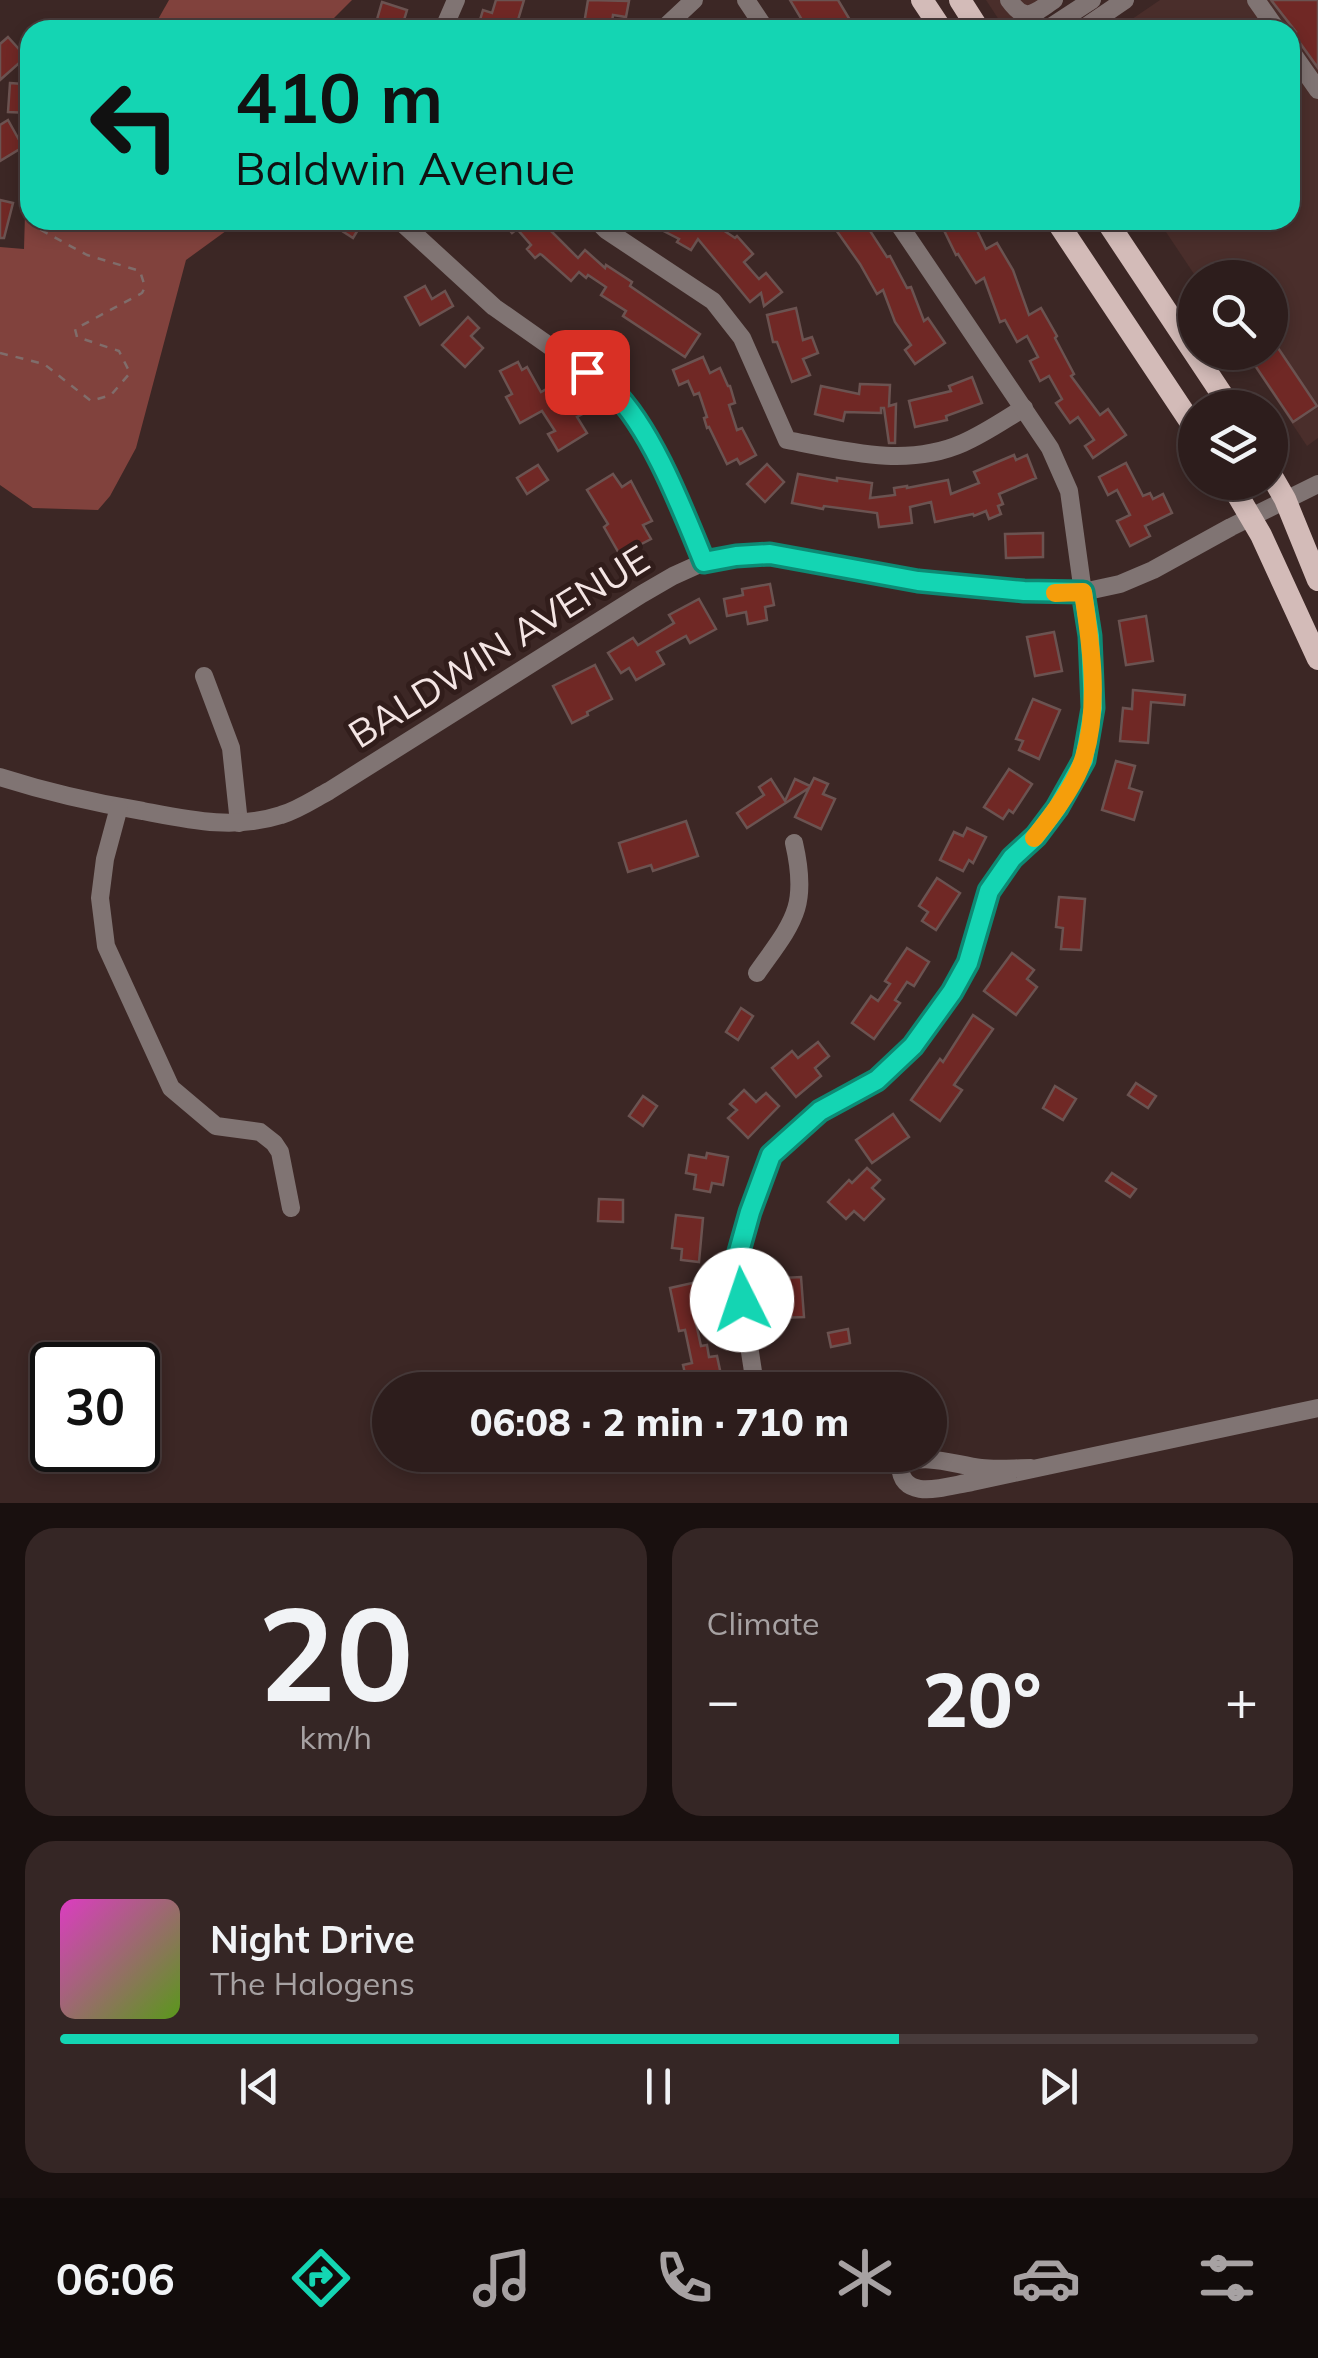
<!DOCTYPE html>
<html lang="en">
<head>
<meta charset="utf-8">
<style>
	body { margin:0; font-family:Mulish,sans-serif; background:#352625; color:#f1f3f6; height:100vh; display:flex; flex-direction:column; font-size:38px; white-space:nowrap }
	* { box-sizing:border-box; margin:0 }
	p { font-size:32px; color:#a7a2a3 }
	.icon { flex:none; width:55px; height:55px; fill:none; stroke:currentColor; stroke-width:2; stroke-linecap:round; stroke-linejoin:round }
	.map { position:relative; height:1503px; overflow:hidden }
	.drawer { display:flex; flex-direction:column; gap:25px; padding:25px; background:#19100f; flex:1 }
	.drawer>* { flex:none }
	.banner { position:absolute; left:20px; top:20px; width:1280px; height:210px; border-radius:30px; box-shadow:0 5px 15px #0003,0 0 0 2px #483b3b; background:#14d5b3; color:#111; overflow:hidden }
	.controls { position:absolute; left:1178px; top:260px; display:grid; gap:20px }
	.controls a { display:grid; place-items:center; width:110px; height:110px; border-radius:50%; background:#2d1d1c; box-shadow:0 5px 15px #0003,0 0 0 2px #483b3b; font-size:50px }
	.speed { position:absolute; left:30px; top:1342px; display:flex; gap:20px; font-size:50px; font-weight:700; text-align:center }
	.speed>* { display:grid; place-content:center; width:130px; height:130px; border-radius:50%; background:#2d1d1c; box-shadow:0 5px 15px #0003,0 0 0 2px #483b3b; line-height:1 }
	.speed .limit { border:5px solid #111; border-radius:15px; background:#fff; color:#111 }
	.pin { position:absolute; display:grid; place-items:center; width:85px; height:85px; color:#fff; margin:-42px; border-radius:20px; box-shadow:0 5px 15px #0006 }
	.me { position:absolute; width:110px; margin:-55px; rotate:356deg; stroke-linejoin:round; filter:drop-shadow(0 0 8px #0008) }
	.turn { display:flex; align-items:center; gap:35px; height:210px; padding:0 50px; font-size:45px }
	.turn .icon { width:130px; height:130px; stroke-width:2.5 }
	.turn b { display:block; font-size:70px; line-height:85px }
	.big { font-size:75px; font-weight:800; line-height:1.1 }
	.drawer .tile { flex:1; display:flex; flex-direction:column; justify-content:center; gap:15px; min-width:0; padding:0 35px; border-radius:30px; background:#352625 }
	.drawer .dial { align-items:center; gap:0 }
	.dial b { font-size:130px; line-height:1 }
	.song { display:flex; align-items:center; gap:30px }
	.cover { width:120px; height:120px; border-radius:15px; background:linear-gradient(135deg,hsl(310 70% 55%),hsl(90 70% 35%)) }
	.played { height:10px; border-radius:5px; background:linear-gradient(90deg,#14d5b3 70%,#483b3b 70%) }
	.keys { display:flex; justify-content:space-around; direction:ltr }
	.heat { display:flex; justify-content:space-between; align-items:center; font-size:55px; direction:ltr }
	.drawer .tiles { flex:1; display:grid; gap:25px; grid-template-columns:1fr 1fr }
	.tile:last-child { grid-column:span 2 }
	.trip { position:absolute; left:372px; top:1372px; width:575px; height:100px; border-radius:50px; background:#2d1d1c; box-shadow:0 5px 15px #0003,0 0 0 2px #483b3b; font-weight:800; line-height:100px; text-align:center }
	.dock { display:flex; height:160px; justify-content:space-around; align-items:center; background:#120c0b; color:#a7a2a3 }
	.dock .icon { width:70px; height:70px }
	.dock .selected { color:#14d5b3 }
	.dock b { font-size:45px; color:#f1f3f6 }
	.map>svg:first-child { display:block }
	.built { fill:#4a2e2b }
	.green { fill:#81423d }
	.building { fill:#702825; stroke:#6b5351; stroke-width:2.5 }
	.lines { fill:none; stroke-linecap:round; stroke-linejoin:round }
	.path { stroke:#806d6b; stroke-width:2.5; stroke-dasharray:8 8; stroke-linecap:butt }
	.minor { stroke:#807473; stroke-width:18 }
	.major { stroke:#d3bbb8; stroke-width:22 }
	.route-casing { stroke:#0d8a74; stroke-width:25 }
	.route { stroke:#14d5b3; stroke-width:18 }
	.slow { stroke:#f59e0b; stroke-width:18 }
	.labels { text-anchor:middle; stroke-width:10; stroke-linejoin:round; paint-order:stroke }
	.street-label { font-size:38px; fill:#f4e5e4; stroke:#311d1b }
</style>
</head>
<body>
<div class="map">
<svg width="1318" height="1503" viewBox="0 0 1318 1503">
	<rect width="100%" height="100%" fill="#3c2725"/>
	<g class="built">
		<polygon points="986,0 1061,0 1020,30 1005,29"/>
		<polygon points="1160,0 1318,0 1318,438 1307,446 1245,353 1270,352 1270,278 1196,277 1158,220 1290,220 1290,30 1116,30"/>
	</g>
	<g class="green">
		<polygon points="169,0 352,0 322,30 152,30"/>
		<polygon points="30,194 30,220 241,220 186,260 136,448 110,496 98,510 33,508 0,485 0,247 24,249 25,214"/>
	</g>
	<g class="building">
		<polygon points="496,0 524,0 515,30 477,30 483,10 492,13"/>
		<polygon points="588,0 629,1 626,17 613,15 611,29 584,24"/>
		<polygon points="790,0 838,0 856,30 808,30"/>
		<polygon points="1271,0 1318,0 1318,68 1300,43 1290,38 1296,32"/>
		<polygon points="382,2 407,10 401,30 374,30"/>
		<polygon points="8,37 26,57 0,80 0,44"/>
		<polygon points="10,83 23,84 23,90 30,90 30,113 8,112"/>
		<polygon points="8,120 23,147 0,161 0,125"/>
		<polygon points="0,200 13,203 4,238 0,238"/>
		<polygon points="325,220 364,220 353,238"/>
		<polygon points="501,220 552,220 557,226 551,231 578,258 585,250 605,268 606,265 632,282 630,286 700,334 685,357 623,316 626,311 601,295 606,287 588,275 586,278 579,272 571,281 542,255 540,254 535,258 527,249 531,245 517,229 512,233"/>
		<polygon points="642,220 708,220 735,238 737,236 753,254 744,262 759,279 766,273 782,292 764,306 761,293 750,302 698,239 691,250 677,242 679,239"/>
		<polygon points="829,220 863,220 887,257 890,256 907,288 911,287 924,321 928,318 945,343 915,364 905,350 911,345 895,322 883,290 877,294 860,264"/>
		<polygon points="939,220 972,220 986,249 997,243 1013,270 1029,315 1041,308 1057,336 1055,338 1074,374 1071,376 1100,415 1108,409 1126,435 1093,458 1085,446 1094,440 1078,417 1070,423 1056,403 1062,399 1049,376 1040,381 1030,361 1038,357 1027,336 1017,342 1005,320 1000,322 984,278 976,283 958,254 956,255"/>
		<polygon points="425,286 432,299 445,291 453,306 420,325 405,297"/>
		<polygon points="796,308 803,340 812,337 818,353 803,359 810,375 792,382 777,342 773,342 767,315"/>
		<polygon points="468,317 479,328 471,336 483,348 465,367 442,345"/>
		<polygon points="1270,336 1317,406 1293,422 1246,352 1270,352"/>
		<polygon points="703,357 710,373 720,368 728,386 730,386 735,403 729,405 737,430 742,428 756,455 740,464 737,459 727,464 709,427 707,428 704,418 707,417 699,393 694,395 688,381 679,385 673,370"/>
		<polygon points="518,362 522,370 527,367 541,392 552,386 563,408 578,399 586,412 577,417 587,433 558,451 548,434 555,431 542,411 520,423 506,397 512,394 500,371"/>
		<polygon points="972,377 982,403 946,416 947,420 915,427 909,401 951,391 949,386"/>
		<polygon points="860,384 890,385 889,406 896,404 895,443 889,443 884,408 881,408 881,413 845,412 843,421 815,414 821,386 859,394"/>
		<polygon points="1014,455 1016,460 1027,455 1036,478 999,494 1003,504 998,506 1001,514 989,519 986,511 974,516 973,514 935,522 931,502 910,507 912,523 879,527 877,513 824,506 823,509 792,503 798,474 837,481 837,478 872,483 870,498 895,495 894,488 907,486 907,488 948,480 951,494 979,483 974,472"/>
		<polygon points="1126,463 1143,496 1150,493 1153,499 1163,494 1172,513 1145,526 1150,536 1130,546 1117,521 1130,515 1117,490 1108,495 1099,477"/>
		<polygon points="767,464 784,482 765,502 747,484"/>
		<polygon points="538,465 548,480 527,494 517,478"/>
		<polygon points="613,474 622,487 631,481 652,521 643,525 651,539 620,555 604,527 608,524 587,490"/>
		<polygon points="1043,533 1043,557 1006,558 1005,534"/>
		<polygon points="770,584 774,605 765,607 767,620 748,624 746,612 727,616 724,599 743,595 742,589"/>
		<polygon points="699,599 716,629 690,643 686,636 657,652 664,664 636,680 629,668 621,673 608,653 633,638 638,645 674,623 669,615"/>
		<polygon points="1146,616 1153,661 1126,665 1119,621"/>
		<polygon points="1054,632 1062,671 1035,676 1027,637"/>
		<polygon points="595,665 612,699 587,712 588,715 572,723 553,686"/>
		<polygon points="1133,690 1185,695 1184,705 1151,702 1148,743 1120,741 1123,708 1132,709"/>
		<polygon points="1033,699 1060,710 1039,759 1019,750 1023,741 1016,739"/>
		<polygon points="1116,761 1135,766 1129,788 1142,792 1134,820 1102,810"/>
		<polygon points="1009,769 1032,784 1013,813 1009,810 1003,819 984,807"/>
		<polygon points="814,778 828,784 823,794 835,799 821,829 795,817 809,788 747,828 737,813 764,795 759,787 771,779 785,801 795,779 810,786"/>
		<polygon points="686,821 698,856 653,871 651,865 628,872 619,843"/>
		<polygon points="967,828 986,837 973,863 969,860 963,871 940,860 954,832 963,836"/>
		<polygon points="937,878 960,893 936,930 922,921 928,912 919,906"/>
		<polygon points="1059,897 1085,899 1081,950 1061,949 1063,928 1056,927"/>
		<polygon points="907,948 929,962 914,986 907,982 895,1000 900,1003 874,1039 852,1023 871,996 878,1001 890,984 885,981"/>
		<polygon points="1012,953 1034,970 1027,979 1037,987 1016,1015 984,991"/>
		<polygon points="741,1008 753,1016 738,1040 726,1032"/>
		<polygon points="973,1015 993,1029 954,1085 962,1090 940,1121 911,1100 940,1059 943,1062"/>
		<polygon points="818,1042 829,1056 815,1068 821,1076 796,1097 772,1068 792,1051 798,1058"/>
		<polygon points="1136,1083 1156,1096 1148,1108 1128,1095"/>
		<polygon points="1055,1086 1076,1099 1063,1120 1043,1108"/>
		<polygon points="744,1090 756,1102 766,1093 779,1106 748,1138 728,1118 737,1110 730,1104"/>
		<polygon points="643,1096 657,1106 643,1126 629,1116"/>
		<polygon points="893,1114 909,1137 872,1163 856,1140"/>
		<polygon points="707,1153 728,1157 723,1185 712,1183 710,1192 694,1189 696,1175 686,1173 689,1155 706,1158"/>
		<polygon points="867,1168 880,1180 872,1188 884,1199 864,1220 854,1211 846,1219 828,1202 849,1180 852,1183"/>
		<polygon points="1112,1173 1136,1189 1130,1197 1106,1181"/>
		<polygon points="599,1199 623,1200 623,1222 598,1221"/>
		<polygon points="676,1215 703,1218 699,1262 681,1260 682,1249 672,1248"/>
		<polygon points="801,1277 804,1317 779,1318 778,1292 784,1292 783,1278"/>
		<polygon points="697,1282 703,1312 694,1314 701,1346 707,1345 709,1357 717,1356 724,1389 689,1390 683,1365 692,1363 685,1330 679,1331 670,1288"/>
		<polygon points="848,1329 850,1343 831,1347 828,1333"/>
	</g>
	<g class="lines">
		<polyline class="path" points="0,353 44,364 91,401 111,395 130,373 119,351 77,337 75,329 142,293 145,287 140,271 87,255 41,230 38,220"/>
		<g class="minor">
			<polyline points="746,0 766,30"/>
			<path d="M1009 0C1026 24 1034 13 1054 0"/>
			<polyline points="1256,0 1277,30"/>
			<polyline points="664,28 694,0"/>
			<polyline points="443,30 456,0"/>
			<polyline points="1046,30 1092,0"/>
			<polyline points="1081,30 1125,0"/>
			<polyline points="1290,50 1318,90"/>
			<polyline points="399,220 494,307 612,390 643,430 685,514 704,562"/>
			<path d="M596 220 606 230 713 301 742 338 787 440C845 451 907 468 963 443 984 434 1004 420 1024 408"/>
			<polyline points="204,676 231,748 239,823"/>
			<path d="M0 777C47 792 95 803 143 811 190 820 234 830 281 815 298 810 314 799 329 791L642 594 673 576 704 562 737 556 770 554 918 581 1025 591 1083 592 1120 584 1153 570 1231 527 1318 484"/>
			<polyline points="119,807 105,859 100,898 106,946 171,1088 216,1126 260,1132 274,1143 280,1152 291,1208"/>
			<path d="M757 973C793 922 809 908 794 843"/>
			<polyline points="754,1378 736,1261 750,1212 771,1155 821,1111 877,1080 913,1046 951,992 968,963 989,891 1012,858 1036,836 1057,808 1084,759 1093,709 1089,636 1069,491 1050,448 896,220"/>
			<path d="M1031 1468C1015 1468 998 1470 981 1468 955 1465 925 1452 900 1465 901 1503 946 1486 972 1482L1318 1408"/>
		</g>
		<g class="major">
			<polyline points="922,0 942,30"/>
			<polyline points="960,0 979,30"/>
			<polyline points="1056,220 1195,429"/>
			<polyline points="1106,220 1231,408"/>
			<polyline points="1270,473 1285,499 1318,580"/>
			<polyline points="1230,482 1261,535 1318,659"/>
		</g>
	</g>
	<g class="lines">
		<defs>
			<path id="route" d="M587 372C595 377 605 383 612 390 652 429 683 511 704 562L736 556 770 554 918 581 1024 591 1083 592 1090 636 1093 708 1084 760 1057 808 1036 836 1012 858 989 891 968 963 952 992 913 1046 877 1080 820 1111 771 1155 750 1212 736 1262 742 1300"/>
		</defs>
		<use href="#route" class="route-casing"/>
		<use href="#route" class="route"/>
		<path class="slow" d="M1034 838C1052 816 1076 784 1084 757 1100 704 1091 645 1083 592L1055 593"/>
	</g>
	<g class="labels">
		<g class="street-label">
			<text transform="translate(499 647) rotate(-32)" y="13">BALDWIN AVENUE</text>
		</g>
	</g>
</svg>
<div class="controls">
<a><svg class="icon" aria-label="search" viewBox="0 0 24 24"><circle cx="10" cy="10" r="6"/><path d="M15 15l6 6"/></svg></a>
<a><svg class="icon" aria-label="layers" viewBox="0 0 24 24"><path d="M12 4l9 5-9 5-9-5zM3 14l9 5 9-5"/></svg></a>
</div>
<div class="speed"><div class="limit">30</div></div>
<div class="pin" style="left:587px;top:372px;background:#d93025"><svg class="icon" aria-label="arrive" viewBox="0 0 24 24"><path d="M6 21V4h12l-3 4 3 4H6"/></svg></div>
<svg class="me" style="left:742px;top:1300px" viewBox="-20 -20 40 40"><circle r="19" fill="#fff"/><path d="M0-13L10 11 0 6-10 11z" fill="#14d5b3"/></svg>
<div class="trip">06:08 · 2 min · 710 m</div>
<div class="banner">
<div class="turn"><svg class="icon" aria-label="left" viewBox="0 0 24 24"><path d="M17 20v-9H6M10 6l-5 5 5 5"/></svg><div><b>410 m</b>Baldwin Avenue</div></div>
</div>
</div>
<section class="drawer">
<div class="tiles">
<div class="tile dial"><b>20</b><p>km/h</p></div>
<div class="tile"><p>Climate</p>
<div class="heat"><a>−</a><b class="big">20°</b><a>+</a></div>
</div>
<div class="tile">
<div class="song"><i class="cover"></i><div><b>Night Drive</b><p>The Halogens</p></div></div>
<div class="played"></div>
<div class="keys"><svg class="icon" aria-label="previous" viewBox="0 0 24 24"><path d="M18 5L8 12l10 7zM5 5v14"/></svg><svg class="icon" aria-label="pause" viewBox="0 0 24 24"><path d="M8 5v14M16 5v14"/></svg><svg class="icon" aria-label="next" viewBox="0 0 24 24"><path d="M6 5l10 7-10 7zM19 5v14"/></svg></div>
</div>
</div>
</section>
<nav class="dock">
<b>06:06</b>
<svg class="icon selected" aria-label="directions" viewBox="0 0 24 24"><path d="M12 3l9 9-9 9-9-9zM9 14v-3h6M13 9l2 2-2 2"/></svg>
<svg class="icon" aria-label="music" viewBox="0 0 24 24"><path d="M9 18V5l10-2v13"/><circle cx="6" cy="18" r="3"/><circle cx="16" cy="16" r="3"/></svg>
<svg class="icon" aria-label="phone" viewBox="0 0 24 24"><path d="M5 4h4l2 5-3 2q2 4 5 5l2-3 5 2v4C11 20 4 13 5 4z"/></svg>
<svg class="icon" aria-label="climate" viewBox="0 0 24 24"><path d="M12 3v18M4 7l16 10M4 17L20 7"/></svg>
<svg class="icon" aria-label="car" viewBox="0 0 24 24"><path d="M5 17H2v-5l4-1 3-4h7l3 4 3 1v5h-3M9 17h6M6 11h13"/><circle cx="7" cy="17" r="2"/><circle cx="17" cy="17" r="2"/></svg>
<svg class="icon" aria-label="filters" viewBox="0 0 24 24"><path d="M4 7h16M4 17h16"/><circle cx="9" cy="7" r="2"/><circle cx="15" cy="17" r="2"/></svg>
</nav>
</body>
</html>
